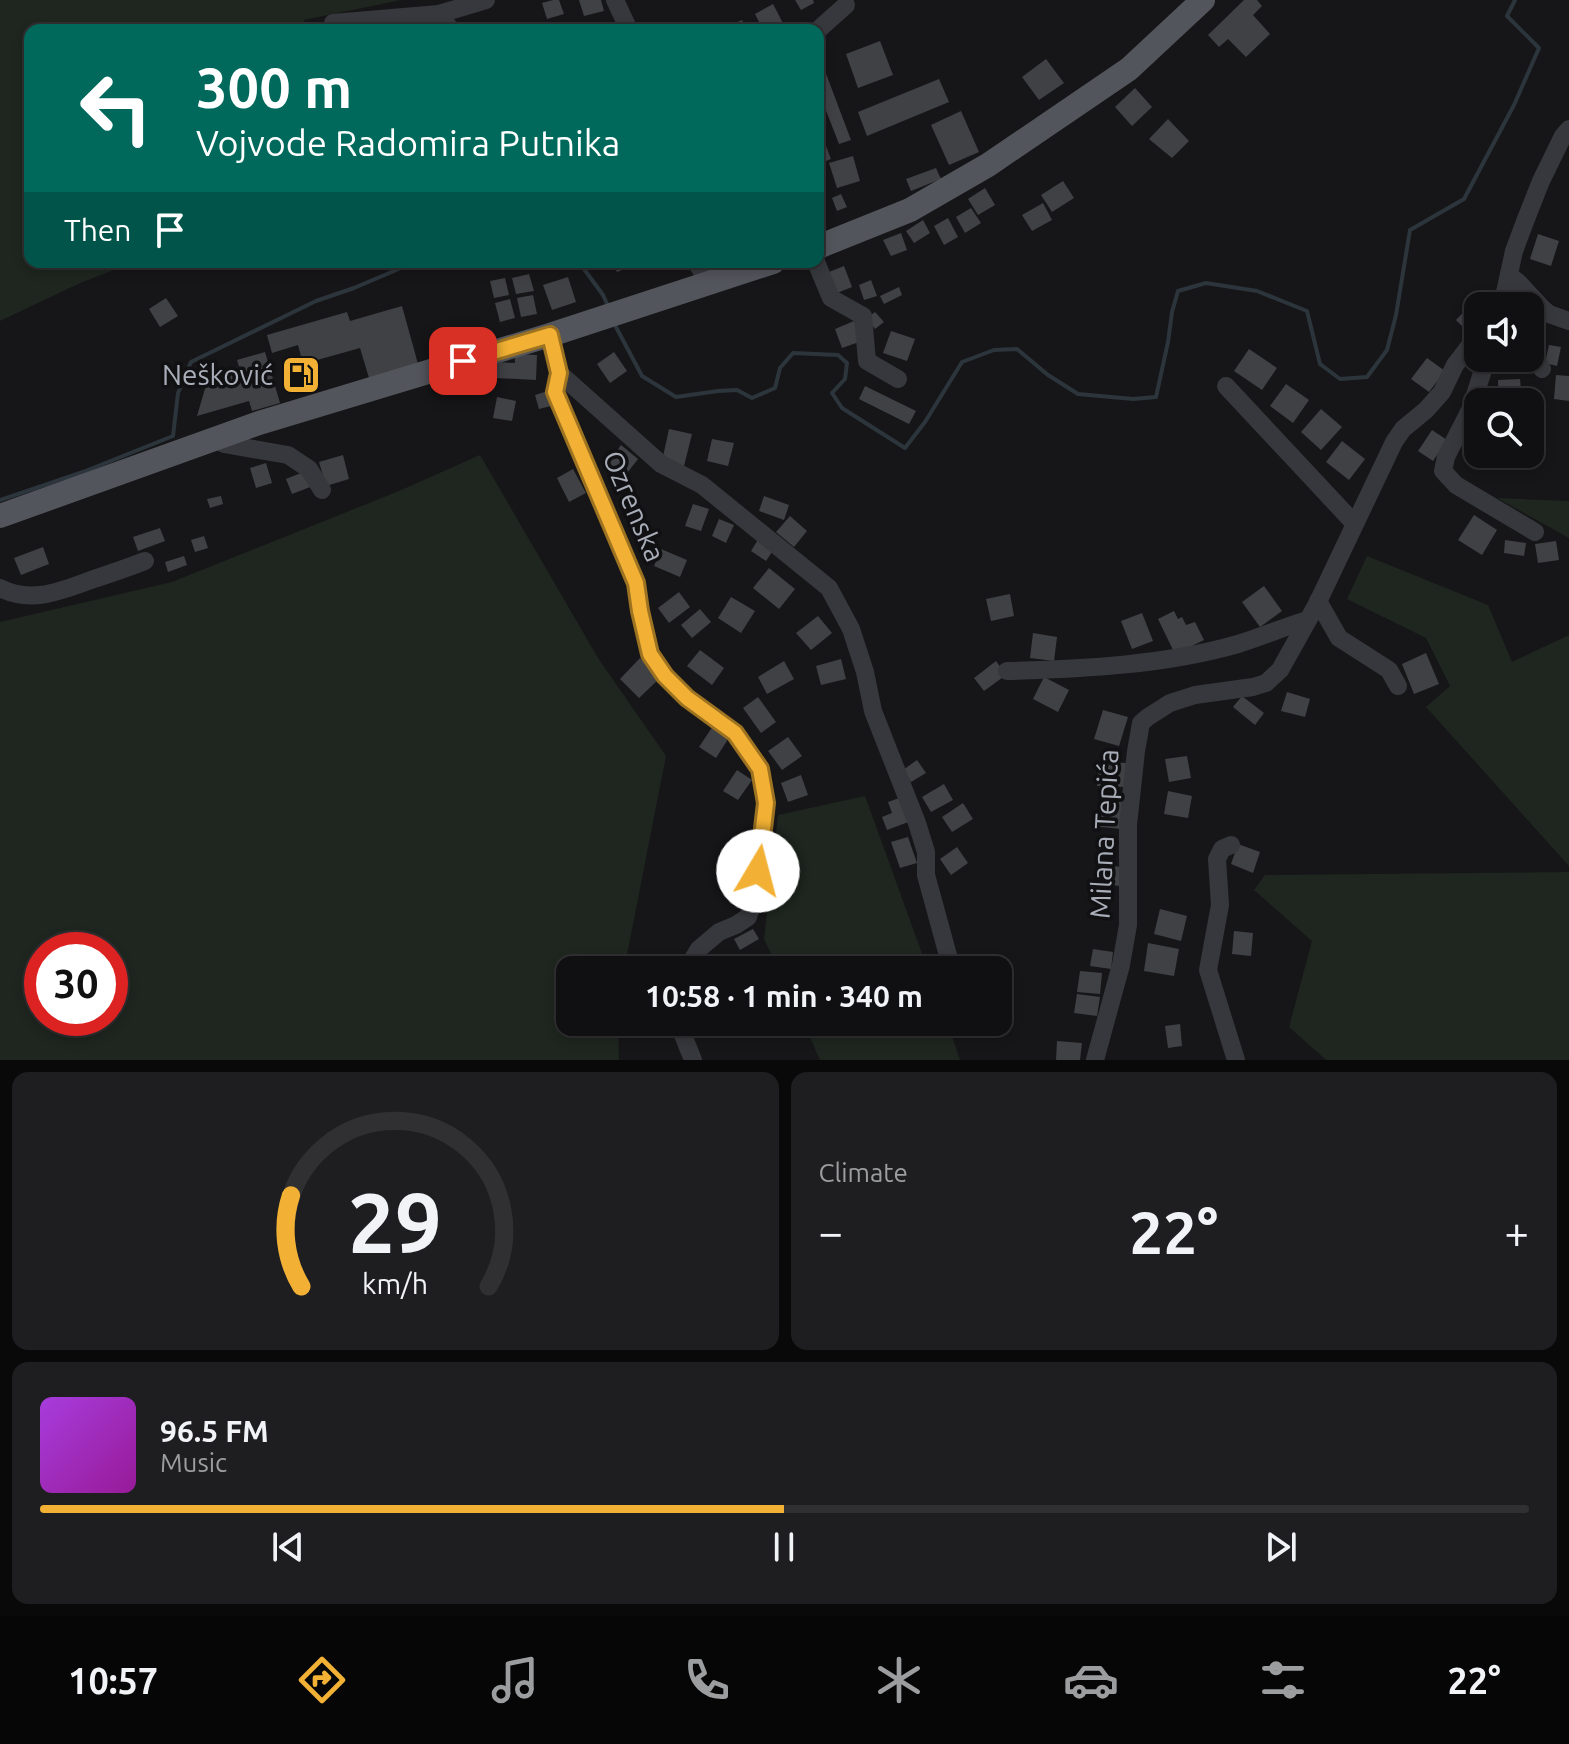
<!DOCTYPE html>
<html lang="en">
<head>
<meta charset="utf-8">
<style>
	body { margin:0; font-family:Ubuntu,sans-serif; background:#1e1e20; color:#f1f3f6; height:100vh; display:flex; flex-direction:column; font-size:30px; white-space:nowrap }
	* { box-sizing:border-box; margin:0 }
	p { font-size:26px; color:#9c9d9f }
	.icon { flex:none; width:44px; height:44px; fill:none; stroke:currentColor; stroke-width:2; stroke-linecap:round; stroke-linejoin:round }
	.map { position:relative; height:1060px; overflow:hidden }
	.details { display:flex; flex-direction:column; gap:12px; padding:12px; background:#09090a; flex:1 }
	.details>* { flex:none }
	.top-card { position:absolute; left:24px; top:24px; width:800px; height:244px; border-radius:16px; box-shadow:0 4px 12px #0003,0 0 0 2px #303032; background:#00695c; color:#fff; overflow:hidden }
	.controls { position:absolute; left:1464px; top:292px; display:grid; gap:16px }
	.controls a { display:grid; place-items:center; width:80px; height:80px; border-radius:16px; background:#101012; box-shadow:0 4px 12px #0003,0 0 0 2px #303032; font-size:40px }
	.speed { position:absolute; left:24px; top:932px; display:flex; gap:16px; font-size:40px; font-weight:700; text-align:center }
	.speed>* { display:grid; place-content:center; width:104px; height:104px; border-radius:50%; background:#101012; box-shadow:0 4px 12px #0003,0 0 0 2px #303032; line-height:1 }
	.speed .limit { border:12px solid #d22; background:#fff; color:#111 }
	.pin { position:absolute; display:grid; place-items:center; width:68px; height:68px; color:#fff; margin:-34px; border-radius:16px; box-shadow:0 4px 12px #0006 }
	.me { position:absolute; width:88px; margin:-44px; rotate:8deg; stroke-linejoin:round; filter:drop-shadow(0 0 6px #0008) }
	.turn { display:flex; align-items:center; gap:28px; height:168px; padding:0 40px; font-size:36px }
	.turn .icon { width:104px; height:104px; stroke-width:2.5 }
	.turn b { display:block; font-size:56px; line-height:68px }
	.then { display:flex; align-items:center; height:76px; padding:0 40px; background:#0003; gap:16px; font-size:30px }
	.big { font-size:60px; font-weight:600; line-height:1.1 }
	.details .tile { flex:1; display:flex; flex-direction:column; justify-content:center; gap:12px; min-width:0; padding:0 28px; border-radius:16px; background:#1e1e20 }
	.details .dial { align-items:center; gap:0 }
	.dial svg { height:208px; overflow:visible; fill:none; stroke:#303032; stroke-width:7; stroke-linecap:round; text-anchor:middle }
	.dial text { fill:#f1f3f6; stroke:none }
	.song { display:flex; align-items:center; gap:24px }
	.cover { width:96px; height:96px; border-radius:12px; background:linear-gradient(135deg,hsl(280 70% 55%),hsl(300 70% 35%)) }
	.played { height:8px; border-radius:4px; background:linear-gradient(90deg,#f2b134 50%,#303032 50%) }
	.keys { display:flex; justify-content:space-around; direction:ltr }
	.heat { display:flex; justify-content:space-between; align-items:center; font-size:44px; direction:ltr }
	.details .tiles { flex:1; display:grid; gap:12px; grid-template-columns:1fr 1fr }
	.tile:last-child { grid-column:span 2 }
	.trip { position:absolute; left:556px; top:956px; width:456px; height:80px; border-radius:16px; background:#101012; box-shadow:0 4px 12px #0003,0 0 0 2px #303032; font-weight:600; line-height:80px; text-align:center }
	.menu { display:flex; height:128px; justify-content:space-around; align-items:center; background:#060607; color:#9c9d9f }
	.menu .icon { width:56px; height:56px }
	.menu .current { color:#f2b134 }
	.menu b { font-size:36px; color:#f1f3f6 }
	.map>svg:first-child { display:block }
	.green { fill:#1e261f; fill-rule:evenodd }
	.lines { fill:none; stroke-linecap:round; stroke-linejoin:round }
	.stream { stroke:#2c353c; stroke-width:4 }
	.building { fill:#404145 }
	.minor { stroke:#37383d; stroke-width:18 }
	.major { stroke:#53555c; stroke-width:24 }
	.route-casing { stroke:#9d7322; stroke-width:20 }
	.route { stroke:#f2b134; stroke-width:14 }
	.labels { text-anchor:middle; stroke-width:7; stroke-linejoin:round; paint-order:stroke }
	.poi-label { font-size:28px; fill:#a8adb8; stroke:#111113; text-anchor:end }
	.street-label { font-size:28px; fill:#a8adb8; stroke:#111113 }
</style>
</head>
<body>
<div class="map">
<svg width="1569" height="1060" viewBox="0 0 1569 1060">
	<rect width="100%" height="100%" fill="#161618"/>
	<g class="green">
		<polygon points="0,0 401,0 304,20 307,30 30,30 30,262 134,262 78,284 0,321"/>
		<path d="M480 455 598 658 666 756 624 970H570V1022H618L619 1060H0V622L172 582 399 491ZM110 950V1018H42V950Z"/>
		<polygon points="1497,498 1569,501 1569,538"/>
		<polygon points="1367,556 1488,605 1512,662 1569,635 1569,866 1426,707 1450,686 1426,638 1347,599"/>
		<polygon points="865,796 928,970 779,970 764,939 778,815"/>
		<polygon points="1569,872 1569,1060 1326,1060 1289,1027 1312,941 1254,890 1265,875"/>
		<polygon points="803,1022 947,1022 960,1060 820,1060"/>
	</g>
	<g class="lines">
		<g class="stream">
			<polyline points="567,262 584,269 603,295 608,306"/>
			<polyline points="616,327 642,376 676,397 718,391 737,390 752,398 775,388 780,368 793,353 838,355 847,363 845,379 832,393 842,408 905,448 925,422 962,362 994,350 1017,349 1048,375 1078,394 1133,399 1156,397 1168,342 1172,312 1178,291 1206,283 1257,291 1307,311 1320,364 1340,379 1367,377 1387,350 1396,315 1410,230 1464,199 1514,105 1539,48 1507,16 1515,0"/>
			<polyline points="0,500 83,472 173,436 178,393 191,362 316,301 354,288 415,262"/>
		</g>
	</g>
	<g class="building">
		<polygon points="553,0 559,0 564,14 547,19 542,3"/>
		<polygon points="579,0 601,0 604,11 584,16"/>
		<polygon points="795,0 813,0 814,3 801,10"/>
		<polygon points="1244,0 1257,0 1262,6 1253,15 1270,34 1246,57 1228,39 1219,47 1208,35"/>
		<polygon points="773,4 786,29 784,30 763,30 755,14"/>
		<polygon points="742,20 747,30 721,30"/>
		<polygon points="405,24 407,30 387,30 386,29"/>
		<polygon points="880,41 893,75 858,88 846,54"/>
		<polygon points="1046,59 1064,83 1039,100 1022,77"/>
		<polygon points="822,63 851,140 839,144 818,90 818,65"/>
		<polygon points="939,79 949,102 867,136 858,112"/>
		<polygon points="1135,88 1152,107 1132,126 1115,107"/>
		<polygon points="961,111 979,152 949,165 931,125"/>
		<polygon points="1168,119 1189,141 1172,158 1149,139"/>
		<polygon points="818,125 831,159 821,163 818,156"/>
		<polygon points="853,156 860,181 837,188 829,163"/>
		<polygon points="936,168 941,179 911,191 906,179"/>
		<polygon points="1063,181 1074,198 1052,212 1041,195"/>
		<polygon points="985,188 995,205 978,215 968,199"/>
		<polygon points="841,194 847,207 837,211 832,198"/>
		<polygon points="1043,203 1052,220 1032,231 1022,215"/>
		<polygon points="971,208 981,223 965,233 956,217"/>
		<polygon points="948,218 958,237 944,245 934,226"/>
		<polygon points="923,220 930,233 914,243 906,231"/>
		<polygon points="901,233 907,250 891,256 883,240"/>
		<polygon points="1538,234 1559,241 1551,266 1530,259"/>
		<polygon points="612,262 642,262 617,272"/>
		<polygon points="844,266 852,287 837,293 829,272"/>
		<polygon points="529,274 534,291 516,294 512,278"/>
		<polygon points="568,277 576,302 552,310 543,285"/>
		<polygon points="505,278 509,295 494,298 490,281"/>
		<polygon points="871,280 877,296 864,300 859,285"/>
		<polygon points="899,287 902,295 884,304 880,296"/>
		<polygon points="533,295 537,314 521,317 517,298"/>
		<polygon points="166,298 178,316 160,327 149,309"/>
		<polygon points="510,299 515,318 500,322 495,303"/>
		<polygon points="1476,299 1483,306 1478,306 1478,319 1467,331 1456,320"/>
		<polygon points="402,306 418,364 369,378 360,348 303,364 298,345 272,353 267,335 347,312 350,321"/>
		<polygon points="1534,307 1542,326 1532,330 1530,325 1530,310"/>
		<polygon points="875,312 884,322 875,329 867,318"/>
		<polygon points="854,321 862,341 842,348 835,329"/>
		<polygon points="891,331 915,339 907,361 883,353"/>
		<polygon points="1549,345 1561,347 1557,366 1545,363"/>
		<polygon points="1249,349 1277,368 1262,390 1234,371"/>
		<polygon points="265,352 280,403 252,411 249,401 197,416 209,375 239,367 237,360"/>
		<polygon points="614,352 627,371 610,383 597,364"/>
		<polygon points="515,354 537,355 536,380 476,377 476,361 515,363"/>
		<polygon points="1427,358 1445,371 1429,392 1411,379"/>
		<polygon points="1556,375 1569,376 1569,401 1554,399"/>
		<polygon points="1520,379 1522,401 1499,402 1498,380"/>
		<polygon points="1286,384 1309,400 1293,423 1270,406"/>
		<polygon points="865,386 916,411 909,424 859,399"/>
		<polygon points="548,391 551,406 539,409 535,395"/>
		<polygon points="497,397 516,401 512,421 493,418"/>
		<polygon points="1321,409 1342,427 1321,450 1301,432"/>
		<polygon points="1471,420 1478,421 1478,451 1467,450"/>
		<polygon points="669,429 692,434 684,466 662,461"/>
		<polygon points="1432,430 1447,440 1433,461 1418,451"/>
		<polygon points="712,439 734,443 728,466 707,461"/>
		<polygon points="1342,441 1365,459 1349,480 1326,462"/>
		<polygon points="621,445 638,459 624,477 607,464"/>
		<polygon points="343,455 349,479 326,486 319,462"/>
		<polygon points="266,463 272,483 256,488 250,468"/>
		<polygon points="573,469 586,493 569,502 557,478"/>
		<polygon points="306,471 313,486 292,494 286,479"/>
		<polygon points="221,496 223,504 210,508 207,499"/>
		<polygon points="764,496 789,505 784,520 759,511"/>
		<polygon points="693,504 709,509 701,531 685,526"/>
		<polygon points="1474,515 1497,530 1482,555 1458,540"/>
		<polygon points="790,516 807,531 794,547 776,532"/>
		<polygon points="719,519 734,525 726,543 712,536"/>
		<polygon points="160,528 165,541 138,551 133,537"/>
		<polygon points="204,536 208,548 195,552 191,540"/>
		<polygon points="759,538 774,549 766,561 751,551"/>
		<polygon points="1505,540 1526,543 1524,556 1504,553"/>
		<polygon points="1556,541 1559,560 1538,563 1535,544"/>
		<polygon points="43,547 49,564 21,575 14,558"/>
		<polygon points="661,549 687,560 680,577 654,566"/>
		<polygon points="184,556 187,565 168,572 165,562"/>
		<polygon points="769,568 795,589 779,609 753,588"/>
		<polygon points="1264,586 1282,611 1260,627 1242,602"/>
		<polygon points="679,592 690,607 669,623 658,608"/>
		<polygon points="1010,594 1014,616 991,621 986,599"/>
		<polygon points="731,597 755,611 741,633 718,618"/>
		<polygon points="700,609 711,622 692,638 681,625"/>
		<polygon points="1174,611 1178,619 1182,617 1186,625 1195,622 1204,640 1175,654 1158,619"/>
		<polygon points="1142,613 1153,641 1132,649 1121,621"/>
		<polygon points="818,616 832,633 811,650 796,633"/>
		<polygon points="1033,633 1057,637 1054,661 1030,658"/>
		<polygon points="700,650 724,668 712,685 687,666"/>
		<polygon points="1426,653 1439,684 1414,694 1402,664"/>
		<polygon points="640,658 660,678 639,698 620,679"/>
		<polygon points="841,659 846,679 821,685 816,666"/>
		<polygon points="784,661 794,679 767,694 758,677"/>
		<polygon points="996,661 1006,675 984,691 974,678"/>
		<polygon points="1044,677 1069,690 1058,712 1033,699"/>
		<polygon points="1287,692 1310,699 1305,717 1281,711"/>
		<polygon points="1242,696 1264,713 1255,725 1233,707"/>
		<polygon points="758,697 776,722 761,733 743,708"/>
		<polygon points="1103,710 1128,717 1119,746 1094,739"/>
		<polygon points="713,726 730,736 716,758 699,747"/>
		<polygon points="788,737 802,756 782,770 768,751"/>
		<polygon points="1187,756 1191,778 1169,782 1165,759"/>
		<polygon points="917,760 926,773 911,782 903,770"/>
		<polygon points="1099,762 1126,763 1125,787 1097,786"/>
		<polygon points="737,770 752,780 738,800 723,791"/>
		<polygon points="801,775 808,795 788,802 781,783"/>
		<polygon points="944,784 953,800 931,812 922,797"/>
		<polygon points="1168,791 1192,796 1188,818 1164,814"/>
		<polygon points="902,797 911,821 887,830 882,817 892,813 888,802"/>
		<polygon points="1103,800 1124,802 1122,829 1100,827"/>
		<polygon points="963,803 973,819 952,832 942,817"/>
		<polygon points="746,837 755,852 731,867 722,852"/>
		<polygon points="908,837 917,863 900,868 891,842"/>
		<polygon points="1238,844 1260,852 1253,873 1231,864"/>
		<polygon points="957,847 968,863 951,875 940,859"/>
		<polygon points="1101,865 1123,867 1121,886 1099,884"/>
		<polygon points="1160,909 1187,916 1181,941 1154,934"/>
		<polygon points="753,929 759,939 740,950 734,939"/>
		<polygon points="1234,931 1253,933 1251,956 1232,954"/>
		<polygon points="1148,943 1179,949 1174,976 1144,971"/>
		<polygon points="1093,949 1113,952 1111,969 1090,966"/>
		<polygon points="643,954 670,962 668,970 638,970"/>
		<polygon points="1080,971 1102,973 1100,994 1077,992"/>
		<polygon points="1077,994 1100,997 1097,1016 1074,1013"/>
		<polygon points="1180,1024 1182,1046 1168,1048 1165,1026"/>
		<polygon points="1057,1041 1082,1043 1080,1060 1056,1060"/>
	</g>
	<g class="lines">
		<g class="minor">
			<polyline points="615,0 629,30"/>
			<polyline points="333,23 439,14"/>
			<polyline points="451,30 439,14 486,0"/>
			<polyline points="818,30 846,5"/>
			<polyline points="696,262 709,282"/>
			<polyline points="816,262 831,298 863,316 867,361 898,379"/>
			<polyline points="1509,275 1519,283 1543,309 1549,314 1569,321"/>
			<polyline points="1502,306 1514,251 1526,219 1541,181 1563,136 1569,129"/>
			<polyline points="550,335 559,373 661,464 702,485 829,588 851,629 865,672 873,711 917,823 926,852 926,875 952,970"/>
			<polyline points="1530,348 1542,369"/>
			<polyline points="1487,358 1470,410 1446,457 1443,471 1456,485 1535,532"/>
			<polyline points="559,373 555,392 636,583 640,611 650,654 665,676 687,698 735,733 760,769 766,803 763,842 753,901 748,917 736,925 719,932 699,949 690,964 689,970"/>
			<polyline points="1226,386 1354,523"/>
			<polyline points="215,439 224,444 288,455 309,469 322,490"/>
			<path d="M0 588C31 604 61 591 91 580 109 574 127 568 145 561"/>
			<polyline points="1318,601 1339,638 1389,670 1398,686"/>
			<path d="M1007 671C1083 669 1165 665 1238 644 1261 637 1284 627 1307 620"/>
			<polyline points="1231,845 1222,849 1217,859 1220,905 1208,970 1236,1060"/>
			<polyline points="680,1022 681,1030 693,1060"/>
			<polyline points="1095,1060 1121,965 1128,925 1128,825 1136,751 1141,723 1148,717 1170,703 1195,695 1253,687 1266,683 1280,670 1317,604 1394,442 1403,429 1426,410 1442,392 1455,365 1478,335"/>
		</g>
		<g class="major">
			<polyline points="818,247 910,210 988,165 1129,69 1203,0"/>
			<polyline points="0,516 259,423 550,335 773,262"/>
		</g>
	</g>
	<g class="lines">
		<defs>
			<polyline id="route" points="463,361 550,335 559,373 555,392 636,583 640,611 650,654 665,676 687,698 735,733 760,769 766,803 758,871"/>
		</defs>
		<use href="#route" class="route-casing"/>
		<use href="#route" class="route"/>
	</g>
	<defs>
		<symbol id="fuel-square" viewBox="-11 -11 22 22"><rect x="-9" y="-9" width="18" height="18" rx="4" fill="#f2b134" stroke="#111113"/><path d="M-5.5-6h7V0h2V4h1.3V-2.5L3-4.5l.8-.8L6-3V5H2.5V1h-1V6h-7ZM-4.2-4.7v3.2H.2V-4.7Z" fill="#111"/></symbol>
	</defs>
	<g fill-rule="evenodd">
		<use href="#fuel-square" x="279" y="353" width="44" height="44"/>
	</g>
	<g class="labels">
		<g class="poi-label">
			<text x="273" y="385">Nešković</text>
		</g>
		<g class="street-label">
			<text transform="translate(634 506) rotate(67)" y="10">Ozrenska</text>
			<text transform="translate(1104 834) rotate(-87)" y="10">Milana Tepića</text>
		</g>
	</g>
</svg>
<div class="controls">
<a><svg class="icon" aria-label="sound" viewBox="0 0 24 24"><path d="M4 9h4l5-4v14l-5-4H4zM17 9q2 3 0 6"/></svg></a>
<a><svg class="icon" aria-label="search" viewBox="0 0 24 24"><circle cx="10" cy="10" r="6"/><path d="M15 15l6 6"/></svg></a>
</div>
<div class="speed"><div class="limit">30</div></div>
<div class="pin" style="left:463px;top:361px;background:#d93025"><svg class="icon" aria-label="arrive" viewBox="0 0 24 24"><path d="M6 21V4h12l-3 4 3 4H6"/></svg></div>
<svg class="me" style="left:758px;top:871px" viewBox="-20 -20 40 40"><circle r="19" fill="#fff"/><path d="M0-13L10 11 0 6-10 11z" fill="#f2b134"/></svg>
<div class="trip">10:58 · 1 min · 340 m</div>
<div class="top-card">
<div class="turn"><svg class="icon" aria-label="left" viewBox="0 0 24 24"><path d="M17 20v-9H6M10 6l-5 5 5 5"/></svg><div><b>300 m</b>Vojvode Radomira Putnika</div></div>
<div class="then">Then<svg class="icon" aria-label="arrive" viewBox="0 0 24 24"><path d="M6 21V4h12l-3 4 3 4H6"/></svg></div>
</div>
</div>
<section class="details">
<div class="tiles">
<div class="tile dial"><svg viewBox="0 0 100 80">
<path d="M14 69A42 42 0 1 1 86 69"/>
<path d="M14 69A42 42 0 0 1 10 34" stroke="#f2b134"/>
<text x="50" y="56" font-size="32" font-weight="700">29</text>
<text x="50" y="72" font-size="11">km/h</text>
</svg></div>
<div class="tile"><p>Climate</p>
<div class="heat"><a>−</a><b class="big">22°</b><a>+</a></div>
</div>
<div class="tile">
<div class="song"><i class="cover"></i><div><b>96.5 FM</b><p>Music</p></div></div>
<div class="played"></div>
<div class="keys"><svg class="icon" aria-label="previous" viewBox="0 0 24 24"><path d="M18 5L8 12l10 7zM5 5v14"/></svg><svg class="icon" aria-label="pause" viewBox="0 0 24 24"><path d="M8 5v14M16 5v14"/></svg><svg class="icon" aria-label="next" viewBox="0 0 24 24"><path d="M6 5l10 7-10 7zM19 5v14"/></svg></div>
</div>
</div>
</section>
<nav class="menu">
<b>10:57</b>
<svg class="icon current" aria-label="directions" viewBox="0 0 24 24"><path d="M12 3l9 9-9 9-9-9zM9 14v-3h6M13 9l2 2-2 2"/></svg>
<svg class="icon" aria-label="music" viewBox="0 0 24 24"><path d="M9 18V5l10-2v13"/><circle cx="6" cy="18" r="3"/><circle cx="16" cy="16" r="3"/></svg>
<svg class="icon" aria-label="phone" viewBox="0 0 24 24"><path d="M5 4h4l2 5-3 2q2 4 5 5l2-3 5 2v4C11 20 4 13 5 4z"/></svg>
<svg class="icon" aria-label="climate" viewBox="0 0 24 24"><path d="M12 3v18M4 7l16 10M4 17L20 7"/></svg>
<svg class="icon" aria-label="car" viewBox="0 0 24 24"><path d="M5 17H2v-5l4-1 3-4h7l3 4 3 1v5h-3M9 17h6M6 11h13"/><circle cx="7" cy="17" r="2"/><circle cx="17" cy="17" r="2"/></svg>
<svg class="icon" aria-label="filters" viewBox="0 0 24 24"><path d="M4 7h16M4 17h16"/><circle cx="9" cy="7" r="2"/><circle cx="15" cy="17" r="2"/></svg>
<b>22°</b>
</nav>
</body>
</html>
